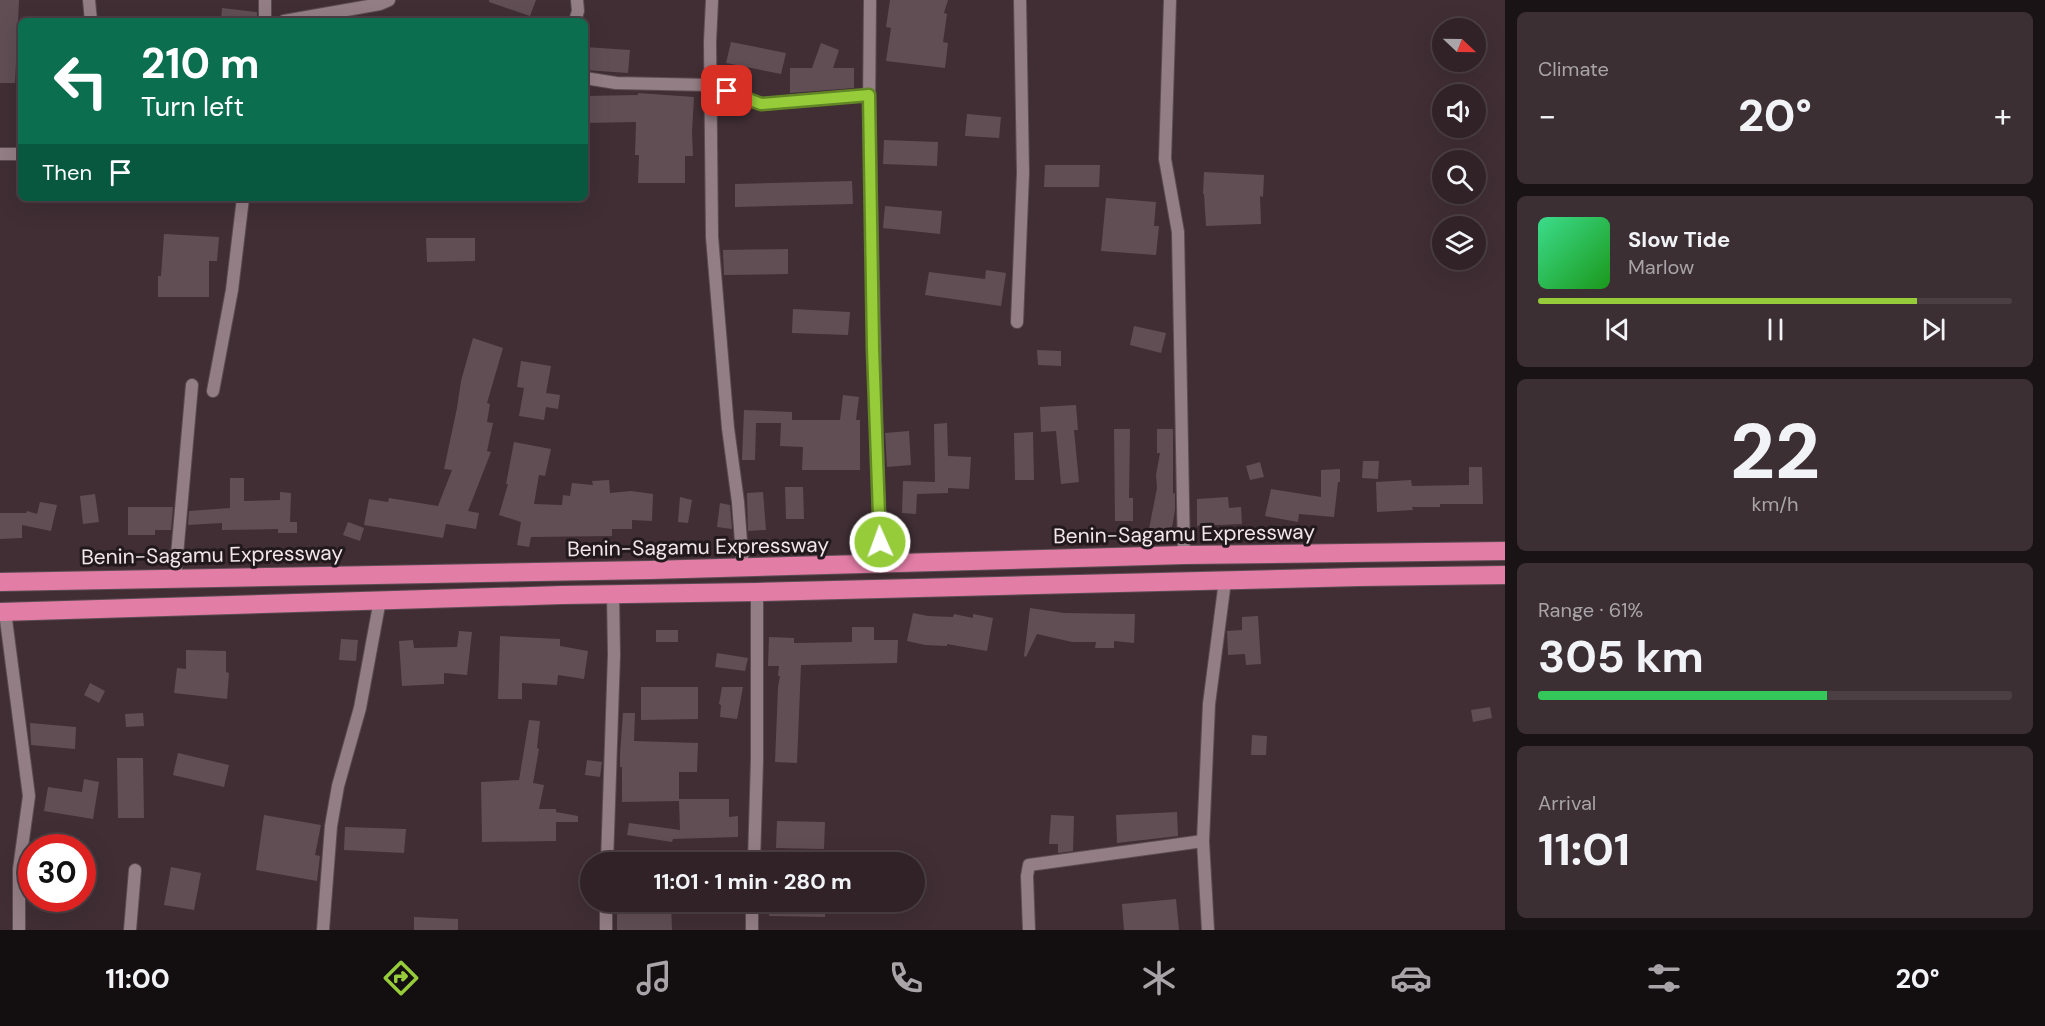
<!DOCTYPE html>
<html lang="en">
<head>
<meta charset="utf-8">
<style>
	body { margin:0; font-family:"DM Sans",sans-serif; background:#3c2f33; color:#f1f3f6; height:100vh; display:flex; flex-direction:column; font-size:22px; white-space:nowrap }
	* { box-sizing:border-box; margin:0 }
	p { font-size:20px; color:#a8a4a7 }
	.icon { flex:none; width:33px; height:33px; fill:none; stroke:currentColor; stroke-width:2; stroke-linecap:round; stroke-linejoin:round }
	.map { position:relative; flex:1; overflow:hidden }
	.details { display:flex; flex-direction:column; gap:12px; padding:12px; background:#1a1315; width:540px }
	.details>* { flex:none }
	.guide { position:absolute; left:18px; top:18px; width:570px; height:183px; border-radius:9px; box-shadow:0 6px 24px #0002,0 0 0 2px #4b3f44; background:#0b6e4f; color:#fff; overflow:hidden }
	.needle { width:39px; rotate:112deg }
	.buttons { position:absolute; left:1432px; top:18px; display:grid; gap:12px }
	.buttons a { display:grid; place-items:center; width:54px; height:54px; border-radius:50%; background:#302227; box-shadow:0 6px 24px #0002,0 0 0 2px #4b3f44; font-size:30px }
	.speed { position:absolute; left:18px; top:834px; display:flex; gap:12px; font-size:30px; font-weight:700; text-align:center }
	.speed>* { display:grid; place-content:center; width:78px; height:78px; border-radius:50%; background:#302227; box-shadow:0 6px 24px #0002,0 0 0 2px #4b3f44; line-height:1 }
	.speed .limit { border:9px solid #d22; background:#fff; color:#111 }
	.pin { position:absolute; display:grid; place-items:center; width:51px; height:51px; color:#fff; margin:-26px; border-radius:12px; box-shadow:0 3px 9px #0006 }
	.me { position:absolute; width:66px; margin:-33px; rotate:358deg; stroke-linejoin:round; filter:drop-shadow(0 0 4px #0008) }
	.turn { display:flex; align-items:center; gap:21px; height:126px; padding:0 24px; font-size:27px }
	.turn .icon { width:78px; height:78px; stroke-width:2.5 }
	.turn b { display:block; font-size:42px; line-height:51px }
	.then { display:flex; align-items:center; height:57px; padding:0 24px; background:#0003; gap:12px; font-size:22px }
	.big { font-size:45px; font-weight:700; line-height:1.1 }
	.details .widget { flex:1; display:flex; flex-direction:column; justify-content:center; gap:9px; min-width:0; padding:0 21px; border-radius:9px; background:#3c2f33 }
	.details .dial { align-items:center; gap:0 }
	.dial b { font-size:78px; line-height:1 }
	.song { display:flex; align-items:center; gap:18px }
	.cover { width:72px; height:72px; border-radius:9px; background:linear-gradient(135deg,hsl(150 70% 55%),hsl(120 70% 35%)) }
	.played { height:6px; border-radius:3px; background:linear-gradient(90deg,#96cc3a 80%,#4b3f44 80%) }
	.keys { display:flex; justify-content:space-around; direction:ltr }
	.heat { display:flex; justify-content:space-between; align-items:center; font-size:33px; direction:ltr }
	.charge { height:9px; border-radius:4px; background:linear-gradient(90deg,#34c759 61%,#4b3f44 0) }
	.trip { position:absolute; left:580px; top:852px; width:345px; height:60px; border-radius:30px; background:#302227; box-shadow:0 6px 24px #0002,0 0 0 2px #4b3f44; font-weight:700; line-height:60px; text-align:center }
	.dock { display:flex; height:96px; justify-content:space-around; align-items:center; background:#130e10; color:#a8a4a7 }
	.dock .icon { width:42px; height:42px }
	.dock .active { color:#96cc3a }
	.dock b { font-size:27px; color:#f1f3f6 }
	main { display:flex; flex:1; min-height:0 }
	.map>svg:first-child { display:block }
	.building { fill:#614e55 }
	.lines { fill:none; stroke-linecap:round; stroke-linejoin:round }
	.street-casing { stroke:#5b4c52; stroke-width:14 }
	.highway-casing { stroke:#5b4c52; stroke-width:20 }
	.street { stroke:#947e86; stroke-width:12 }
	.highway { stroke:#e27da6; stroke-width:18 }
	.route-casing { stroke:#628526; stroke-width:15 }
	.route { stroke:#96cc3a; stroke-width:10 }
	.labels { text-anchor:middle; stroke-width:6; stroke-linejoin:round; paint-order:stroke }
	.street-label { font-size:21px; fill:#f2e6ea; stroke:#21191c }
</style>
</head>
<body>
<main>
<div class="map">
<svg width="1505" height="930" viewBox="0 0 1505 930">
	<rect width="100%" height="100%" fill="#402e34"/>
	<g class="building">
		<polygon points="0,0 19,0 15,83 0,83"/>
		<polygon points="489,0 536,0 530,16 489,2"/>
		<polygon points="890,0 948,0 944,13 947,14 943,42 948,43 945,68 886,61 891,28 886,27"/>
		<polygon points="222,8 257,12 257,21 221,21"/>
		<polygon points="731,42 786,53 781,74 726,63"/>
		<polygon points="821,43 839,50 833,68 854,68 854,88 790,93 790,68 812,68"/>
		<polygon points="585,47 630,50 628,73 585,70"/>
		<polygon points="638,93 694,97 692,132 693,156 685,156 685,183 638,183 639,155 635,155 636,122 585,123 585,96 638,95"/>
		<polygon points="967,114 1001,117 999,138 965,136"/>
		<polygon points="884,140 938,142 937,166 883,164"/>
		<polygon points="1045,165 1100,165 1099,187 1044,187"/>
		<polygon points="1204,172 1264,175 1263,197 1260,196 1261,224 1206,226 1204,194 1203,194"/>
		<polygon points="852,181 853,204 735,207 735,184"/>
		<polygon points="1106,198 1156,202 1154,226 1159,226 1156,255 1101,251"/>
		<polygon points="885,206 942,211 940,234 883,228"/>
		<polygon points="164,234 219,237 217,261 209,261 209,297 158,297 158,276 161,276"/>
		<polygon points="426,238 475,238 475,261 427,262"/>
		<polygon points="788,249 788,274 724,275 723,250"/>
		<polygon points="986,270 1006,273 1001,306 925,295 929,272 985,279"/>
		<polygon points="793,309 850,312 848,335 792,333"/>
		<polygon points="1134,326 1166,333 1161,353 1130,345"/>
		<polygon points="473,338 503,348 487,403 490,404 487,422 493,423 487,451 491,452 468,511 479,513 476,529 446,524 443,538 364,525 369,499 388,502 389,498 438,506 452,470 444,469 457,408 461,381"/>
		<polygon points="1037,350 1061,351 1061,366 1038,365"/>
		<polygon points="521,361 551,366 546,393 560,395 558,409 546,407 544,420 519,416 524,388 517,387"/>
		<polygon points="843,395 859,397 856,420 860,420 860,470 802,470 803,447 780,446 781,423 756,423 755,460 742,460 744,410 792,412 792,420 840,420"/>
		<polygon points="1076,405 1078,430 1074,430 1079,482 1061,484 1056,431 1041,432 1040,407"/>
		<polygon points="947,423 948,456 971,457 969,489 948,488 948,493 917,494 916,514 902,513 903,481 935,482 934,424"/>
		<polygon points="1114,429 1130,429 1129,498 1133,498 1133,521 1115,521"/>
		<polygon points="1157,429 1173,429 1173,493 1175,494 1175,510 1171,533 1149,529 1157,488 1156,475 1160,453 1157,453"/>
		<polygon points="909,431 911,465 887,467 885,433"/>
		<polygon points="1033,432 1034,480 1015,480 1014,433"/>
		<polygon points="514,442 551,449 545,476 539,475 534,504 562,505 563,495 570,496 572,483 593,485 592,481 609,480 610,493 631,491 653,494 652,521 632,520 632,529 612,529 612,536 531,537 529,547 517,545 521,522 499,515 508,484 506,484"/>
		<polygon points="1363,461 1379,461 1378,479 1362,478"/>
		<polygon points="1260,462 1264,477 1250,480 1246,466"/>
		<polygon points="1469,467 1482,467 1483,504 1440,504 1440,507 1412,507 1413,510 1377,512 1376,482 1411,480 1412,486 1469,485"/>
		<polygon points="1340,469 1340,482 1338,482 1334,517 1299,514 1298,522 1265,516 1271,489 1321,497 1321,470"/>
		<polygon points="230,478 244,478 244,501 280,500 280,492 291,493 290,522 297,522 297,533 278,533 278,529 222,530 222,523 188,525 189,511 230,508"/>
		<polygon points="785,487 803,487 804,519 786,519"/>
		<polygon points="763,492 766,530 748,531 747,493"/>
		<polygon points="95,494 99,522 83,524 80,496"/>
		<polygon points="680,497 692,500 688,523 678,522"/>
		<polygon points="1228,497 1229,508 1241,507 1242,524 1197,526 1197,499"/>
		<polygon points="40,502 57,505 51,531 22,525 22,538 0,539 0,513 26,513 27,511 37,514"/>
		<polygon points="720,503 730,505 732,529 717,527"/>
		<polygon points="128,507 173,507 171,530 155,530 155,535 128,535"/>
		<polygon points="348,522 364,528 360,541 343,535"/>
		<polygon points="1030,608 1064,613 1135,614 1134,643 1114,641 1114,648 1095,648 1096,642 1072,642 1037,634 1026,657 1024,656"/>
		<polygon points="913,613 928,616 953,617 954,614 973,618 973,614 993,618 987,651 947,644 947,646 925,645 907,641"/>
		<polygon points="1258,616 1261,664 1246,665 1245,654 1228,655 1227,631 1242,630 1242,617"/>
		<polygon points="852,627 874,627 874,640 898,640 897,663 801,665 797,763 775,762 778,687 780,676 778,676 779,666 768,666 769,637 794,638 794,643 852,642"/>
		<rect x="656" y="630" width="22" height="12"/>
		<polygon points="459,631 472,632 467,675 444,673 444,684 402,686 399,641 413,640 414,648 457,647"/>
		<polygon points="500,636 560,639 560,646 588,651 584,679 558,675 557,685 522,683 522,699 498,699"/>
		<polygon points="341,639 358,640 356,661 339,660"/>
		<polygon points="186,650 226,651 226,672 229,673 227,699 174,693 177,668 186,669"/>
		<polygon points="717,653 748,658 745,671 715,667"/>
		<polygon points="90,683 105,691 99,703 84,695"/>
		<polygon points="641,687 698,687 698,719 641,720"/>
		<polygon points="722,687 743,687 737,719 720,717 721,705 719,704"/>
		<polygon points="1490,707 1492,718 1473,722 1471,710"/>
		<polygon points="143,713 144,726 126,727 125,714"/>
		<polygon points="623,713 635,713 634,741 698,743 697,772 679,772 679,799 729,799 729,817 738,816 738,837 673,839 672,842 627,835 629,823 680,830 679,801 622,802 622,767 620,767 620,754"/>
		<polygon points="529,720 540,721 537,748 539,749 533,783 544,785 539,809 556,809 556,812 578,816 578,822 556,822 556,841 482,842 481,782 519,780"/>
		<polygon points="30,723 76,727 75,749 31,745"/>
		<polygon points="1252,735 1267,736 1266,755 1251,755"/>
		<polygon points="178,753 229,765 224,787 173,775"/>
		<polygon points="117,758 143,758 144,818 118,818"/>
		<polygon points="587,760 602,762 600,777 585,775"/>
		<polygon points="84,779 99,782 93,819 44,811 48,787 82,792"/>
		<polygon points="1177,812 1178,836 1117,843 1116,815"/>
		<polygon points="264,815 321,825 315,855 320,856 317,881 256,870"/>
		<polygon points="1051,815 1074,816 1073,851 1058,853 1058,844 1049,844"/>
		<polygon points="777,821 825,822 824,849 776,848"/>
		<polygon points="345,827 406,829 404,853 344,850"/>
		<polygon points="171,867 201,873 194,910 164,905"/>
		<polygon points="1176,899 1179,930 1124,930 1122,904"/>
		<polygon points="652,902 671,902 672,930 617,930 617,909 652,908"/>
		<polygon points="770,902 826,902 825,917 769,916"/>
		<polygon points="414,917 458,919 458,930 414,930"/>
	</g>
	<g class="lines">
		<defs>
			<g id="street">
				<polyline points="89,0 91,21"/>
				<polyline points="712,0 710,42 712,237 728,428 738,502 743,568"/>
				<polyline points="870,0 869,111 880,565"/>
				<polyline points="1170,0 1165,159 1178,232 1184,555"/>
				<polyline points="265,21 265,0"/>
				<polyline points="284,21 380,4 389,0"/>
				<polyline points="575,21 578,11 577,0"/>
				<polyline points="585,78 616,83 710,85 761,104 869,95"/>
				<polyline points="0,154 21,154"/>
				<polyline points="1017,322 1023,173 1020,0"/>
				<polyline points="213,391 232,290 243,198"/>
				<polyline points="175,578 192,385"/>
				<polyline points="5,612 29,796 19,869 19,930"/>
				<polyline points="607,862 614,655 613,594"/>
				<polyline points="754,862 757,759 757,592"/>
				<polyline points="130,930 135,870"/>
				<polyline points="323,930 331,826 338,786 360,708 380,600"/>
				<polyline points="606,930 606,902"/>
				<polyline points="752,930 752,902"/>
				<polyline points="1029,930 1027,876 1029,865 1203,841"/>
				<polyline points="1208,930 1203,841 1209,704 1225,581"/>
			</g>
			<g id="highway">
				<polyline points="0,582 650,570 1184,555 1505,551"/>
				<polyline points="0,612 562,595 757,592 1359,577 1505,575"/>
			</g>
		</defs>
		<use href="#street" class="street-casing"/>
		<use href="#highway" class="highway-casing"/>
		<use href="#street" class="street"/>
		<use href="#highway" class="highway"/>
	</g>
	<g class="lines">
		<defs>
			<polyline id="route" points="727,91 761,104 869,95 873,348 880,542"/>
		</defs>
		<use href="#route" class="route-casing"/>
		<use href="#route" class="route"/>
	</g>
	<g class="labels">
		<g class="street-label">
			<text transform="translate(1184 534) rotate(-1)" y="7">Benin-Sagamu Expressway</text>
			<text transform="translate(698 547) rotate(-1)" y="7">Benin-Sagamu Expressway</text>
			<text transform="translate(212 555) rotate(-1)" y="7">Benin-Sagamu Expressway</text>
		</g>
	</g>
</svg>
<div class="buttons">
<a><svg class="needle" viewBox="-14 -14 28 28"><path d="M0-13l5 13h-10z" fill="#e53935"/><path d="M0 13l5-13h-10z" fill="#a8a4a7"/></svg></a>
<a><svg class="icon" aria-label="sound" viewBox="0 0 24 24"><path d="M4 9h4l5-4v14l-5-4H4zM17 9q2 3 0 6"/></svg></a>
<a><svg class="icon" aria-label="search" viewBox="0 0 24 24"><circle cx="10" cy="10" r="6"/><path d="M15 15l6 6"/></svg></a>
<a><svg class="icon" aria-label="layers" viewBox="0 0 24 24"><path d="M12 4l9 5-9 5-9-5zM3 14l9 5 9-5"/></svg></a>
</div>
<div class="speed"><div class="limit">30</div></div>
<div class="pin" style="left:727px;top:91px;background:#d93025"><svg class="icon" aria-label="arrive" viewBox="0 0 24 24"><path d="M6 21V4h12l-3 4 3 4H6"/></svg></div>
<svg class="me" style="left:880px;top:542px" viewBox="-20 -20 40 40"><circle r="17" fill="#96cc3a" stroke="#fff" stroke-width="3"/><path d="M0-11L8 9 0 5-8 9z" fill="#fff"/></svg>
<div class="trip">11:01 · 1 min · 280 m</div>
<div class="guide">
<div class="turn"><svg class="icon" aria-label="left" viewBox="0 0 24 24"><path d="M17 20v-9H6M10 6l-5 5 5 5"/></svg><div><b>210 m</b>Turn left</div></div>
<div class="then">Then<svg class="icon" aria-label="arrive" viewBox="0 0 24 24"><path d="M6 21V4h12l-3 4 3 4H6"/></svg></div>
</div>
</div>
<section class="details">
<div class="widget"><p>Climate</p>
<div class="heat"><a>−</a><b class="big">20°</b><a>+</a></div>
</div>
<div class="widget">
<div class="song"><i class="cover"></i><div><b>Slow Tide</b><p>Marlow</p></div></div>
<div class="played"></div>
<div class="keys"><svg class="icon" aria-label="previous" viewBox="0 0 24 24"><path d="M18 5L8 12l10 7zM5 5v14"/></svg><svg class="icon" aria-label="pause" viewBox="0 0 24 24"><path d="M8 5v14M16 5v14"/></svg><svg class="icon" aria-label="next" viewBox="0 0 24 24"><path d="M6 5l10 7-10 7zM19 5v14"/></svg></div>
</div>
<div class="widget dial"><b>22</b><p>km/h</p></div>
<div class="widget"><p>Range · 61%</p><b class="big">305 km</b><div class="charge"></div></div>
<div class="widget"><p>Arrival</p><b class="big">11:01</b></div>
</section>
</main>
<nav class="dock">
<b>11:00</b>
<svg class="icon active" aria-label="directions" viewBox="0 0 24 24"><path d="M12 3l9 9-9 9-9-9zM9 14v-3h6M13 9l2 2-2 2"/></svg>
<svg class="icon" aria-label="music" viewBox="0 0 24 24"><path d="M9 18V5l10-2v13"/><circle cx="6" cy="18" r="3"/><circle cx="16" cy="16" r="3"/></svg>
<svg class="icon" aria-label="phone" viewBox="0 0 24 24"><path d="M5 4h4l2 5-3 2q2 4 5 5l2-3 5 2v4C11 20 4 13 5 4z"/></svg>
<svg class="icon" aria-label="climate" viewBox="0 0 24 24"><path d="M12 3v18M4 7l16 10M4 17L20 7"/></svg>
<svg class="icon" aria-label="car" viewBox="0 0 24 24"><path d="M5 17H2v-5l4-1 3-4h7l3 4 3 1v5h-3M9 17h6M6 11h13"/><circle cx="7" cy="17" r="2"/><circle cx="17" cy="17" r="2"/></svg>
<svg class="icon" aria-label="filters" viewBox="0 0 24 24"><path d="M4 7h16M4 17h16"/><circle cx="9" cy="7" r="2"/><circle cx="15" cy="17" r="2"/></svg>
<b>20°</b>
</nav>
</body>
</html>
